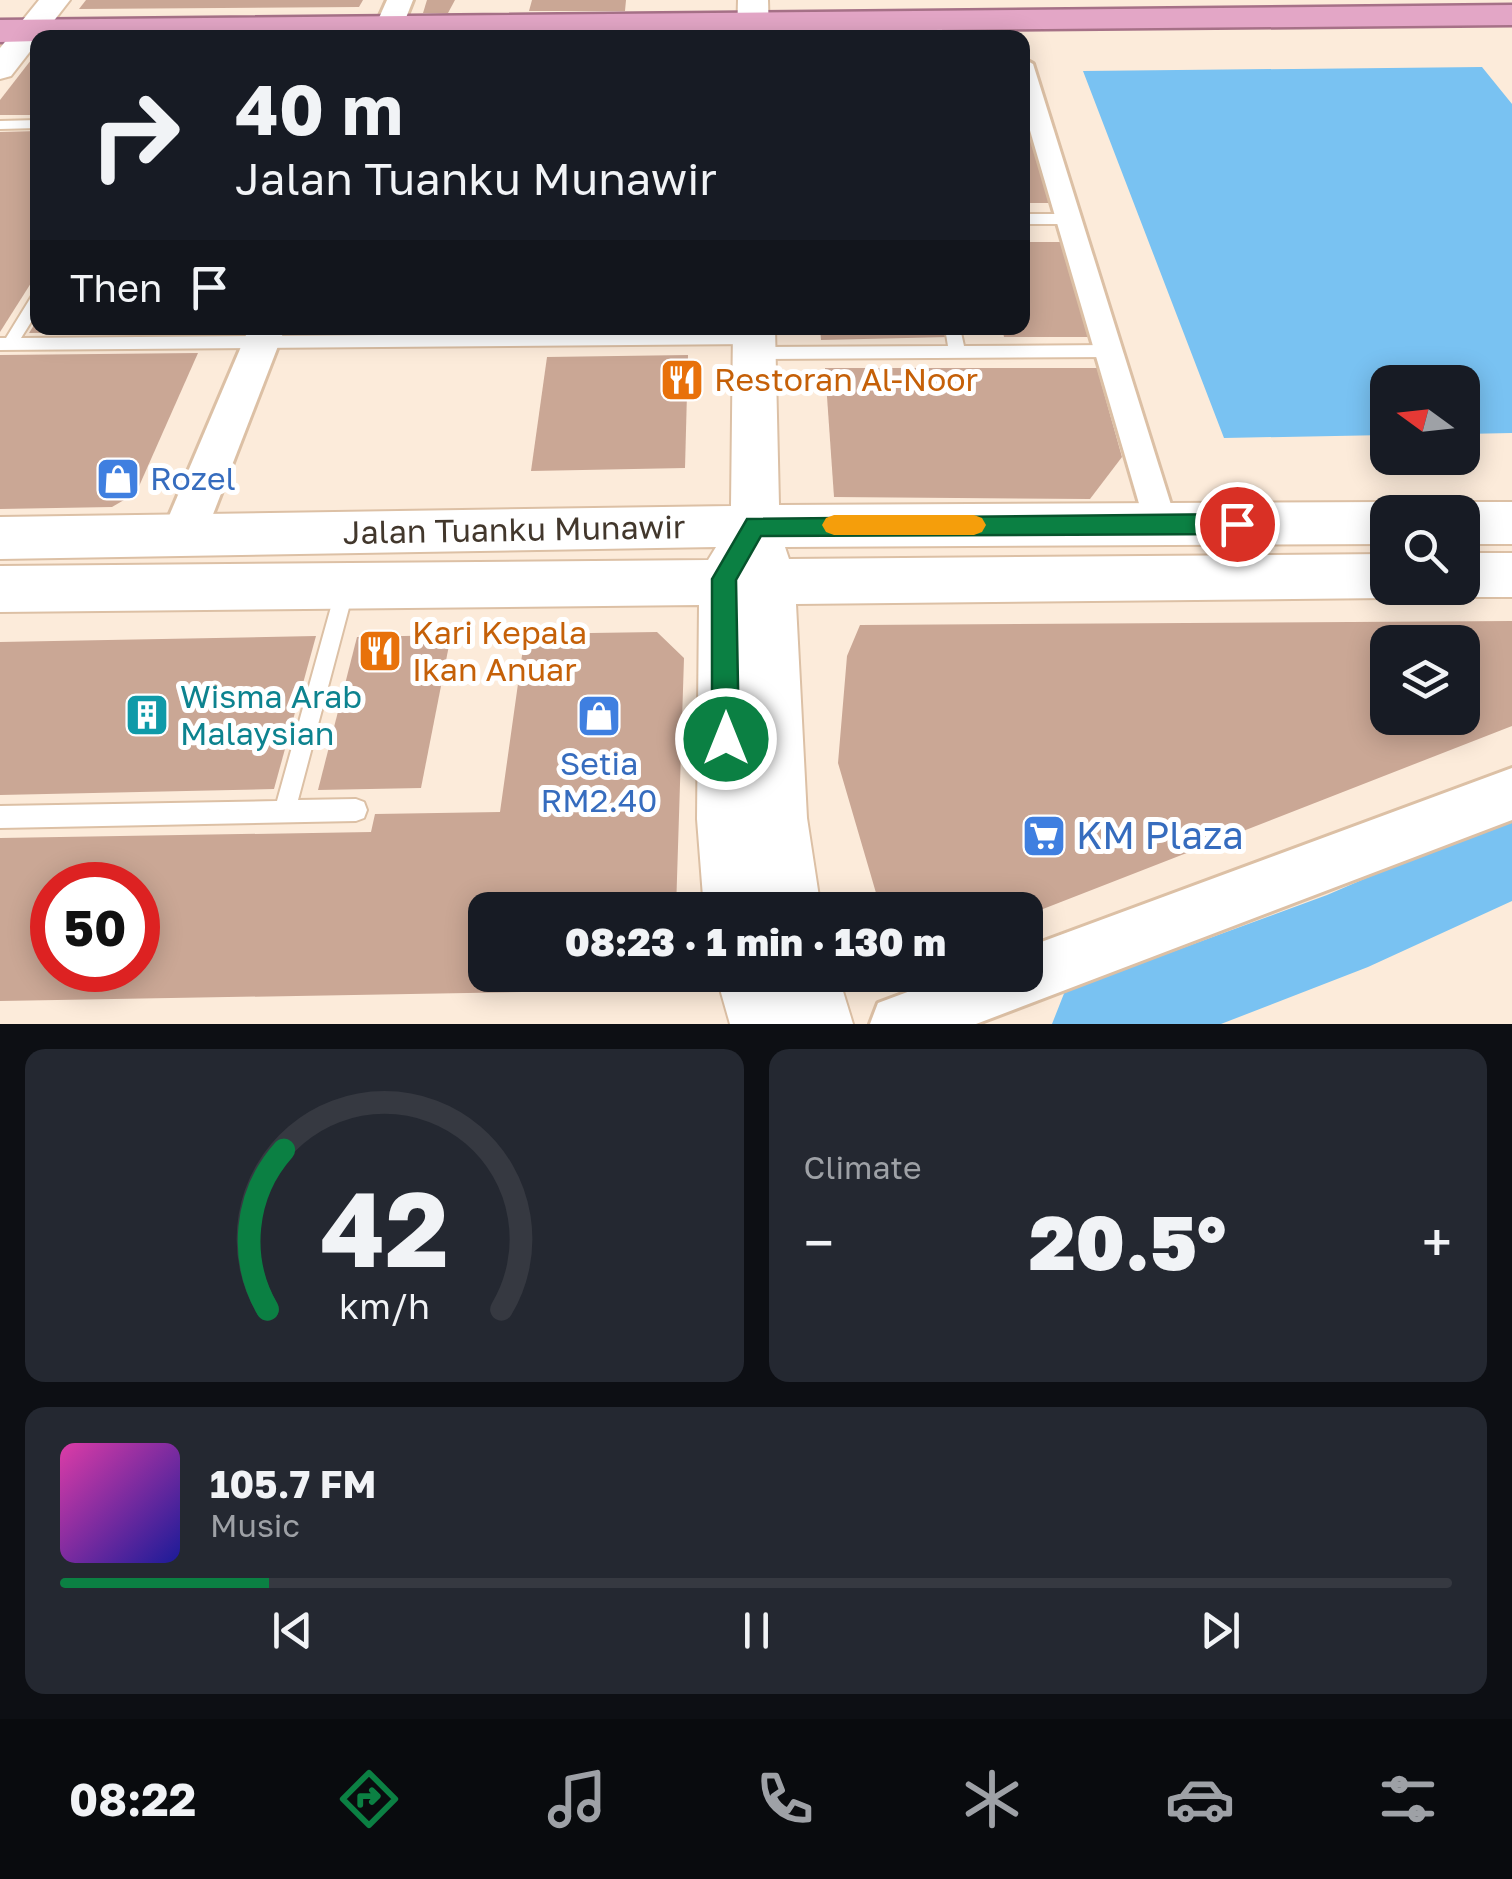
<!DOCTYPE html>
<html lang="en">
<head>
<meta charset="utf-8">
<style>
	body { margin:0; font-family:"Golos Text",sans-serif; background:#242831; color:#f1f3f6; height:100vh; display:flex; flex-direction:column; font-size:38px; white-space:nowrap }
	* { box-sizing:border-box; margin:0 }
	p { font-size:32px; color:#9ea1a6 }
	.icon { flex:none; width:55px; height:55px; fill:none; stroke:currentColor; stroke-width:2; stroke-linecap:round; stroke-linejoin:round }
	.map { position:relative; height:1024px; overflow:hidden }
	.sheet { display:flex; flex-direction:column; gap:25px; padding:25px; background:#0d0f14; flex:1 }
	.sheet>* { flex:none }
	.guide { position:absolute; left:30px; top:30px; width:1000px; height:305px; border-radius:20px; box-shadow:0 5px 25px #0003; background:#171b24; color:#f1f3f6; overflow:hidden }
	.needle { width:65px; rotate:285deg }
	.buttons { position:absolute; left:1370px; top:365px; display:grid; gap:20px }
	.buttons a { display:grid; place-items:center; width:110px; height:110px; border-radius:20px; background:#171b24; box-shadow:0 5px 25px #0003; font-size:50px }
	.speed { position:absolute; left:30px; top:862px; display:flex; gap:20px; font-size:50px; font-weight:700; text-align:center }
	.speed>* { display:grid; place-content:center; width:130px; height:130px; border-radius:50%; background:#171b24; box-shadow:0 5px 25px #0003; line-height:1 }
	.speed .limit { border:15px solid #d22; background:#fff; color:#111 }
	.pin { position:absolute; display:grid; place-items:center; width:85px; height:85px; color:#fff; margin:-42px; border:5px solid #fff; border-radius:50%; box-shadow:0 2px 10px #0007 }
	.me { position:absolute; width:110px; margin:-55px; rotate:0deg; stroke-linejoin:round; filter:drop-shadow(0 0 8px #0008) }
	.turn { display:flex; align-items:center; gap:35px; height:210px; padding:0 40px; font-size:45px }
	.turn .icon { width:130px; height:130px; stroke-width:2.5 }
	.turn b { display:block; font-size:70px; line-height:85px }
	.then { display:flex; align-items:center; height:95px; padding:0 40px; background:#0003; gap:20px; font-size:38px }
	.big { font-size:75px; font-weight:800; line-height:1.1 }
	.sheet .widget { flex:1; display:flex; flex-direction:column; justify-content:center; gap:15px; min-width:0; padding:0 35px; border-radius:20px; background:#242831 }
	.sheet .dial { align-items:center; gap:0 }
	.dial svg { height:260px; overflow:visible; fill:none; stroke:#363941; stroke-width:7; stroke-linecap:round; text-anchor:middle }
	.dial text { fill:#f1f3f6; stroke:none }
	.song { display:flex; align-items:center; gap:30px }
	.cover { width:120px; height:120px; border-radius:15px; background:linear-gradient(135deg,hsl(320 70% 55%),hsl(240 70% 35%)) }
	.played { height:10px; border-radius:5px; background:linear-gradient(90deg,#0b8043 15%,#363941 15%) }
	.keys { display:flex; justify-content:space-around; direction:ltr }
	.heat { display:flex; justify-content:space-between; align-items:center; font-size:55px; direction:ltr }
	.sheet .tiles { flex:1; display:grid; gap:25px; grid-template-columns:1fr 1fr }
	.widget:last-child { grid-column:span 2 }
	.trip { position:absolute; left:468px; top:892px; width:575px; height:100px; border-radius:20px; background:#171b24; box-shadow:0 5px 25px #0003; font-weight:800; line-height:100px; text-align:center }
	.tabs { display:flex; height:160px; justify-content:space-around; align-items:center; background:#090b0e; color:#9ea1a6 }
	.tabs .icon { width:70px; height:70px }
	.tabs .selected { color:#0b8043 }
	.tabs b { font-size:45px; color:#f1f3f6 }
	.map>svg:first-child { display:block }
	.water { fill:#79c2f2 }
	.lines { fill:none; stroke-linecap:round; stroke-linejoin:round }
	.river { fill:#79c2f2; fill-rule:evenodd }
	.building { fill:#caa795; fill-rule:evenodd }
	.service-casing { stroke:#dcc0a5; stroke-width:4 }
	.minor-casing { stroke:#dcc0a5; stroke-width:6 }
	.tertiary-casing { stroke:#dcc0a5; stroke-width:6 }
	.secondary-casing { stroke:#dcc0a5; stroke-width:4 }
	.trunk-casing { stroke:#a67187; stroke-width:5 }
	.service { fill:#fff; fill-rule:evenodd }
	.minor { fill:#fff; fill-rule:evenodd }
	.tertiary { fill:#fff; fill-rule:evenodd }
	.secondary { fill:#fff; fill-rule:evenodd }
	.trunk { fill:#e3a6c6; fill-rule:evenodd }
	.route { fill:#0b8043; stroke:#07532c; stroke-width:2.5 }
	.slow { fill:#f59e0b }
	.labels { text-anchor:middle; stroke-width:10; stroke-linejoin:round; paint-order:stroke }
	.food-label { font-size:32px; fill:#c56008; stroke:#fff; text-anchor:start }
	.shop-label { font-size:32px; fill:#366cbe; stroke:#fff; text-anchor:start }
	.street-label { font-size:32px; fill:#42372c; stroke:#fff }
	.culture-label { font-size:32px; fill:#0d838f; stroke:#fff; text-anchor:start }
	.near-shop-label { font-size:38px; fill:#366cbe; stroke:#fff; text-anchor:start }
</style>
</head>
<body>
<div class="map">
<svg width="1512" height="1024" viewBox="0 0 1512 1024">
	<rect width="100%" height="100%" fill="#fcebda"/>
	<polygon class="water" points="1482,67 1512,104 1512,433 1463,434 1462,382 1388,382 1387,435 1224,438 1083,71"/>
	<g class="lines">
		<polygon class="river" points="1512,815 1512,901 1368,967 1221,1024 1052,1024 1065,991 1327,895"/>
	</g>
	<g class="building">
		<polygon points="86,0 363,0 359,7 79,9"/>
		<polygon points="427,0 455,0 448,13 423,13"/>
		<polygon points="532,0 626,0 625,11 529,11"/>
		<polygon points="38,51 38,115 0,115 0,100"/>
		<polygon points="1022,124 1027,124 1050,203 1022,203"/>
		<polygon points="38,131 38,272 0,332 0,132"/>
		<polygon points="1022,242 1061,242 1088,337 1004,337 1002,328 1022,328"/>
		<polygon points="38,319 38,328 195,328 195,331 29,333"/>
		<polygon points="820,328 947,328 949,337 821,340"/>
		<polygon points="198,353 136,493 112,507 0,509 0,355"/>
		<polygon points="688,355 685,468 531,471 547,357"/>
		<polygon points="825,368 1097,368 1122,457 1090,499 834,497"/>
		<path d="M1512 621V726L1025 916V910H881L838 763 847 656 860 625ZM1388 642H1462V718H1388Z"/>
		<path d="M657 632 684 658 676 910H485V975H652L639 990 0 1001V838L371 832 375 814 500 812 525 634ZM52 885H138V970H52Z"/>
		<polygon points="451,635 421,788 318,790 357,637"/>
		<polygon points="316,636 274,789 0,795 0,642"/>
	</g>
	<g class="lines">
		<defs>
			<g id="service">
				<polygon points="934,18 940,21 944,38 932,38 928,21"/>
				<polygon points="38,120 38,128 0,129 0,121"/>
				<polygon points="1022,214 1069,214 1076,219 1069,224 1022,224"/>
				<polygon points="38,293 38,311 21,338 754,332 762,338 754,344 0,350 0,338 6,338 33,294"/>
				<polygon points="945,328 960,328 964,346 1109,345 1117,351 1109,357 755,359 747,353 755,347 948,346"/>
				<polygon points="345,581 352,583 354,589 298,800 356,799 364,802 367,810 364,818 356,821 0,828 0,806 277,801 336,589 338,583"/>
			</g>
			<polygon id="minor" points="1022,58 1033,64 1177,524 1173,534 1161,538 1149,534 1145,524 1022,103"/>
			<g id="tertiary">
				<polygon points="387,0 413,0 398,38 370,38"/>
				<polygon points="249,328 285,328 205,535 198,548 183,554 168,548 161,535"/>
				<polygon points="1512,768 1512,820 976,1024 870,1024 878,1003 953,975 1025,975 1025,948"/>
			</g>
			<g id="secondary">
				<polygon points="39,0 70,0 11,76 0,79 0,48"/>
				<polygon points="738,0 768,0 769,38 737,38"/>
				<polygon points="733,328 775,328 779,505 1388,502 1407,512 1388,512 1388,544 785,547 789,559 1388,554 1388,588 1408,588 1388,598 796,604 807,818 821,910 704,910 697,819 699,605 0,612 0,566 708,560 716,547 0,559 0,517 731,506"/>
				<polygon points="1462,502 1512,502 1512,544 1462,544 1462,512 1443,512"/>
				<polygon points="1462,553 1512,553 1512,597 1462,597 1444,591 1443,588 1462,588"/>
				<polygon points="716,975 838,975 853,1024 730,1024"/>
			</g>
			<polygon id="trunk" points="1512,5 1512,25 38,38 38,41 0,42 0,20"/>
		</defs>
		<use href="#service" class="service-casing"/>
		<use href="#minor" class="minor-casing"/>
		<use href="#tertiary" class="tertiary-casing"/>
		<use href="#secondary" class="secondary-casing"/>
		<use href="#trunk" class="trunk-casing"/>
		<use href="#service" class="service"/>
		<use href="#minor" class="minor"/>
		<use href="#tertiary" class="tertiary"/>
		<use href="#secondary" class="secondary"/>
		<use href="#trunk" class="trunk"/>
	</g>
	<polygon class="route" points="1237,514 1245,517 1248,524 1245,531 1237,534 761,536 736,580 739,739 735,748 726,752 716,748 712,739 712,579 747,519"/>
	<polygon class="slow" points="834,515 974,515 982,518 986,525 982,532 974,535 834,535 826,532 822,525 826,518"/>
	<defs>
		<symbol id="restaurant-square" viewBox="-11 -11 22 22"><rect x="-9" y="-9" width="18" height="18" rx="4" fill="#e8710a" stroke="#fff"/><path d="M-5-6h1v4h1v-4h1v4h1v-4h1v5L-1.5 .5V6h-2V.5L-5-1ZM5-6V6H3V1.5H1.5Q1.5-4 5-6Z" fill="#fff"/></symbol>
		<symbol id="shop-square" viewBox="-11 -11 22 22"><rect x="-9" y="-9" width="18" height="18" rx="4" fill="#3f7fe0" stroke="#fff"/><path d="M-5-2.5h2.3a2.7 3.5 0 0 1 5.4 0H5L5.5 6h-11ZM-1.5-2.5h3a1.5 2.3 0 0 0-3 0Z" fill="#fff"/></symbol>
		<symbol id="building-square" viewBox="-11 -11 22 22"><rect x="-9" y="-9" width="18" height="18" rx="4" fill="#0f9aa8" stroke="#fff"/><path d="M-4-6H4V6H1V3H-1V6H-4ZM-2.5-4.3h1.7v1.8h-1.7ZM.8-4.3h1.7v1.8H.8ZM-2.5-1h1.7V.8h-1.7ZM.8-1h1.7V.8H.8Z" fill="#fff"/></symbol>
		<symbol id="supermarket-square" viewBox="-11 -11 22 22"><rect x="-9" y="-9" width="18" height="18" rx="4" fill="#3f7fe0" stroke="#fff"/><path d="M-6-5.5h2.5l.6 2H6L4.5 2H-2.5L-4.4-4H-6ZM-1.5 3.2a1.3 1.3 0 1 0 .1 0ZM3 3.2a1.3 1.3 0 1 0 .1 0Z" fill="#fff"/></symbol>
	</defs>
	<g fill-rule="evenodd">
		<use href="#restaurant-square" x="657" y="355" width="50" height="50"/>
		<use href="#shop-square" x="93" y="454" width="50" height="50"/>
		<use href="#restaurant-square" x="355" y="626" width="50" height="50"/>
		<use href="#building-square" x="122" y="690" width="50" height="50"/>
		<use href="#shop-square" x="574" y="691" width="50" height="50"/>
		<use href="#supermarket-square" x="1019" y="811" width="50" height="50"/>
	</g>
	<g class="labels">
		<g class="food-label">
			<text x="714" y="391">Restoran Al-Noor</text>
			<text x="412" y="644">Kari Kepala<tspan x="412" dy="37">Ikan Anuar</tspan></text>
		</g>
		<g class="shop-label">
			<text x="150" y="490">Rozel</text>
			<text x="599" y="775" text-anchor="middle">Setia<tspan x="599" dy="37">RM2.40</tspan></text>
		</g>
		<g class="street-label">
			<text transform="translate(514 530) rotate(-1)" y="11">Jalan Tuanku Munawir</text>
		</g>
		<g class="culture-label">
			<text x="180" y="708">Wisma Arab<tspan x="180" dy="37">Malaysian</tspan></text>
		</g>
		<g class="near-shop-label">
			<text x="1076" y="849">KM Plaza</text>
		</g>
	</g>
</svg>
<div class="buttons">
<a><svg class="needle" viewBox="-14 -14 28 28"><path d="M0-13l5 13h-10z" fill="#e53935"/><path d="M0 13l5-13h-10z" fill="#9ea1a6"/></svg></a>
<a><svg class="icon" aria-label="search" viewBox="0 0 24 24"><circle cx="10" cy="10" r="6"/><path d="M15 15l6 6"/></svg></a>
<a><svg class="icon" aria-label="layers" viewBox="0 0 24 24"><path d="M12 4l9 5-9 5-9-5zM3 14l9 5 9-5"/></svg></a>
</div>
<div class="speed"><div class="limit">50</div></div>
<div class="pin" style="left:1237px;top:524px;background:#d93025"><svg class="icon" aria-label="arrive" viewBox="0 0 24 24"><path d="M6 21V4h12l-3 4 3 4H6"/></svg></div>
<svg class="me" style="left:726px;top:739px" viewBox="-20 -20 40 40"><circle r="17" fill="#0b8043" stroke="#fff" stroke-width="3"/><path d="M0-11L8 9 0 5-8 9z" fill="#fff"/></svg>
<div class="trip">08:23 · 1 min · 130 m</div>
<div class="guide">
<div class="turn"><svg class="icon" aria-label="right" viewBox="0 0 24 24"><path d="M7 20v-9h11M14 6l5 5-5 5"/></svg><div><b>40 m</b>Jalan Tuanku Munawir</div></div>
<div class="then">Then<svg class="icon" aria-label="arrive" viewBox="0 0 24 24"><path d="M6 21V4h12l-3 4 3 4H6"/></svg></div>
</div>
</div>
<section class="sheet">
<div class="tiles">
<div class="widget dial"><svg viewBox="0 0 100 80">
<path d="M14 69A42 42 0 1 1 86 69"/>
<path d="M14 69A42 42 0 0 1 19 20" stroke="#0b8043"/>
<text x="50" y="56" font-size="32" font-weight="700">42</text>
<text x="50" y="72" font-size="11">km/h</text>
</svg></div>
<div class="widget"><p>Climate</p>
<div class="heat"><a>−</a><b class="big">20.5°</b><a>+</a></div>
</div>
<div class="widget">
<div class="song"><i class="cover"></i><div><b>105.7 FM</b><p>Music</p></div></div>
<div class="played"></div>
<div class="keys"><svg class="icon" aria-label="previous" viewBox="0 0 24 24"><path d="M18 5L8 12l10 7zM5 5v14"/></svg><svg class="icon" aria-label="pause" viewBox="0 0 24 24"><path d="M8 5v14M16 5v14"/></svg><svg class="icon" aria-label="next" viewBox="0 0 24 24"><path d="M6 5l10 7-10 7zM19 5v14"/></svg></div>
</div>
</div>
</section>
<nav class="tabs">
<b>08:22</b>
<svg class="icon selected" aria-label="directions" viewBox="0 0 24 24"><path d="M12 3l9 9-9 9-9-9zM9 14v-3h6M13 9l2 2-2 2"/></svg>
<svg class="icon" aria-label="music" viewBox="0 0 24 24"><path d="M9 18V5l10-2v13"/><circle cx="6" cy="18" r="3"/><circle cx="16" cy="16" r="3"/></svg>
<svg class="icon" aria-label="phone" viewBox="0 0 24 24"><path d="M5 4h4l2 5-3 2q2 4 5 5l2-3 5 2v4C11 20 4 13 5 4z"/></svg>
<svg class="icon" aria-label="climate" viewBox="0 0 24 24"><path d="M12 3v18M4 7l16 10M4 17L20 7"/></svg>
<svg class="icon" aria-label="car" viewBox="0 0 24 24"><path d="M5 17H2v-5l4-1 3-4h7l3 4 3 1v5h-3M9 17h6M6 11h13"/><circle cx="7" cy="17" r="2"/><circle cx="17" cy="17" r="2"/></svg>
<svg class="icon" aria-label="filters" viewBox="0 0 24 24"><path d="M4 7h16M4 17h16"/><circle cx="9" cy="7" r="2"/><circle cx="15" cy="17" r="2"/></svg>
</nav>
</body>
</html>
